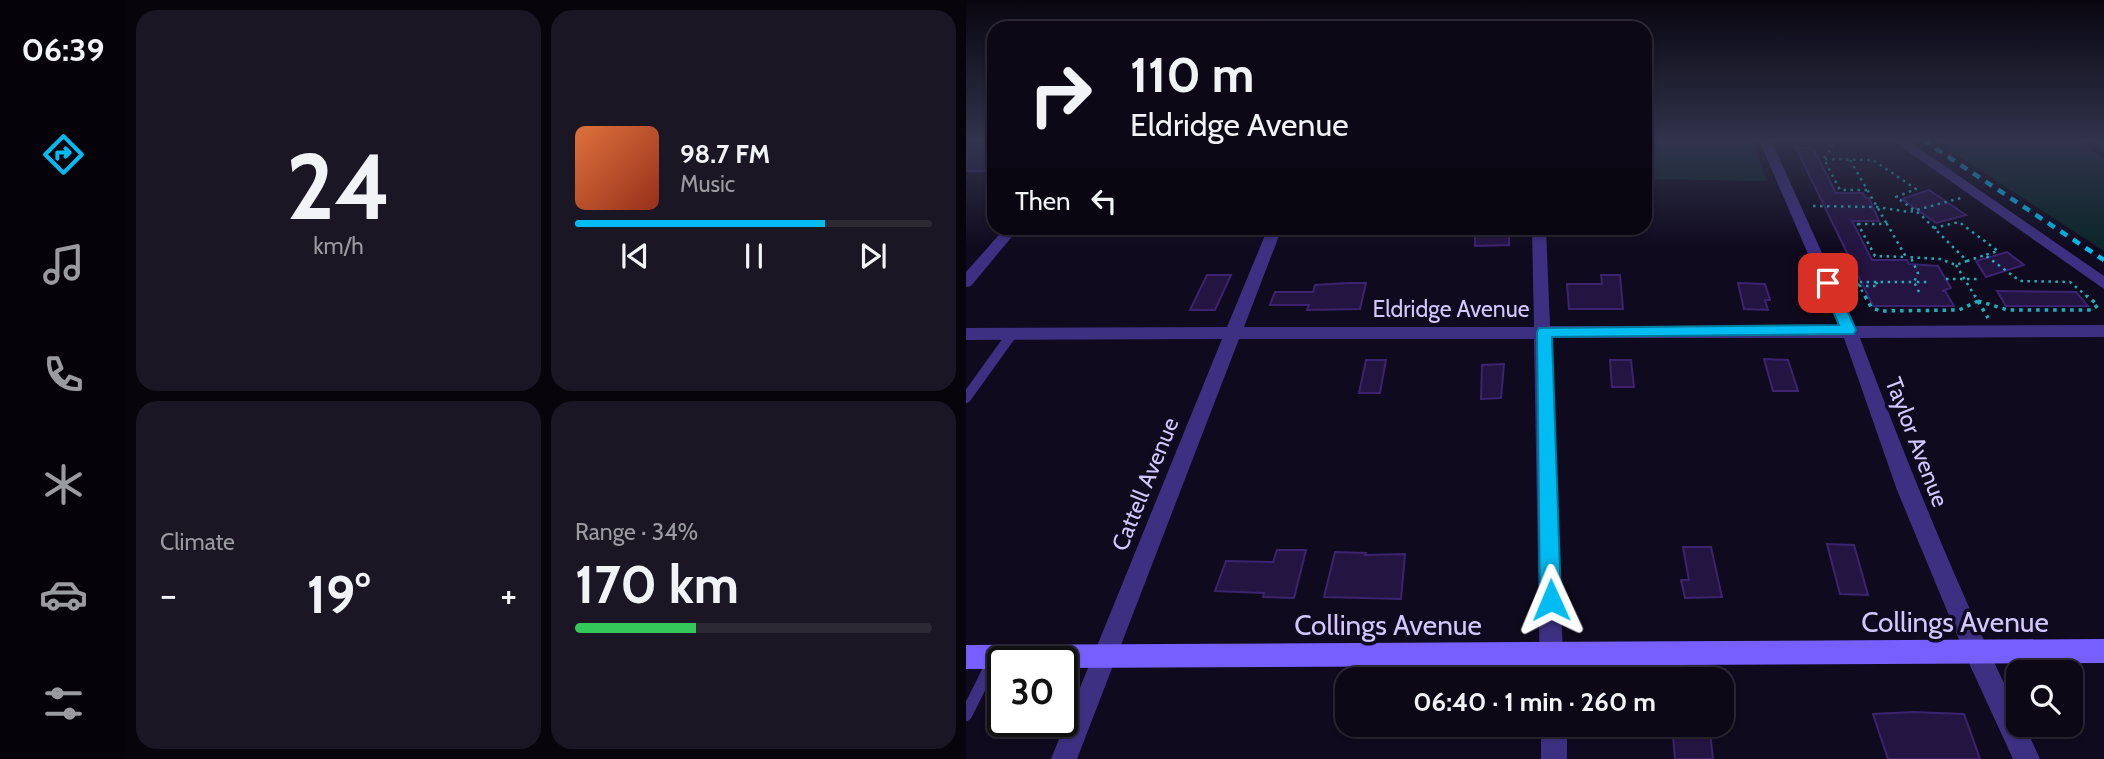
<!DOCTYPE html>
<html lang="en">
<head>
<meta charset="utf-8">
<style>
	body { margin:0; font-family:Cabin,sans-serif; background:#1a1623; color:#f1f3f6; height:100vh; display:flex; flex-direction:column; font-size:26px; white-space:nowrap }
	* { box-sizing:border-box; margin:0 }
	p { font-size:23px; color:#9a9aa1 }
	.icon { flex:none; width:38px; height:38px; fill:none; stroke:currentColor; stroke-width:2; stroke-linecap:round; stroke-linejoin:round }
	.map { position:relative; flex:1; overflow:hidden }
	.side { display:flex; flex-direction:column; gap:10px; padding:10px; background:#07040c; width:840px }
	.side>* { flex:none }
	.top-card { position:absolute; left:21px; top:21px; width:665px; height:214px; border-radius:21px; box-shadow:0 2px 5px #0004,0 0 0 2px #2c2935; background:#0c0816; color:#f1f3f6; overflow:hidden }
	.controls { position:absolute; left:1040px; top:660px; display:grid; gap:14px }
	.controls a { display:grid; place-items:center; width:77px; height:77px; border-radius:14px; background:#0c0816; box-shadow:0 2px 5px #0004,0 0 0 2px #2c2935; font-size:35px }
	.speed { position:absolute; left:21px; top:646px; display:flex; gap:14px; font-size:35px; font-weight:700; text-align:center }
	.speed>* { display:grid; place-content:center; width:91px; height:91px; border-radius:50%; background:#0c0816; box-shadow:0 2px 5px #0004,0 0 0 2px #2c2935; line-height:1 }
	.speed .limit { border:4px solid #111; border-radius:10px; background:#fff; color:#111 }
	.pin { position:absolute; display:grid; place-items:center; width:60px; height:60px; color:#fff; margin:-30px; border-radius:14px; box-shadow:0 4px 10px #0006 }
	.me { position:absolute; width:77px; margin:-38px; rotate:359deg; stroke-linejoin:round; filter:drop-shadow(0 0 5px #0008) }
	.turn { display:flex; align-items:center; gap:24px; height:147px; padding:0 28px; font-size:32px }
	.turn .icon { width:91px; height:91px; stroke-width:2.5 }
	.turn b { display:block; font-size:49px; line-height:60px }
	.then { display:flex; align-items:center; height:66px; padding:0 28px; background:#0003; gap:14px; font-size:26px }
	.big { font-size:52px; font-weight:800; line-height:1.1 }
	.side .widget { flex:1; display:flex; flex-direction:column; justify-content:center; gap:10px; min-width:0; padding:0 24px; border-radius:21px; background:#1a1623 }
	.side .dial { align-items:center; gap:0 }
	.dial b { font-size:91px; line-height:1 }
	.song { display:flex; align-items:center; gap:21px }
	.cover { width:84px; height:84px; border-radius:10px; background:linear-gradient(135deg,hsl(20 70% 55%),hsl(10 70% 35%)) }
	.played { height:7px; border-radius:4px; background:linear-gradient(90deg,#00bcf2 70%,#2c2935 70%) }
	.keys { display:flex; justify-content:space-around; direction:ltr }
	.heat { display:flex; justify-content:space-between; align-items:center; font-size:38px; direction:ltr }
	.charge { height:10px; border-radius:5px; background:linear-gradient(90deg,#34c759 34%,#2c2935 0) }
	.side .tiles { flex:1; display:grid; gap:10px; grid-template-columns:repeat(2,1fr) }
	.trip { position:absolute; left:369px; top:667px; width:399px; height:70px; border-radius:21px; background:#0c0816; box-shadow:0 2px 5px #0004,0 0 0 2px #2c2935; font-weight:800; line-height:70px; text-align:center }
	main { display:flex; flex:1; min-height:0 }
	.dock { display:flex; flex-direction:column; width:126px; justify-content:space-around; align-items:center; background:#050309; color:#9a9aa1 }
	.dock .icon { width:49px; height:49px }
	.dock .active { color:#00bcf2 }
	.dock b { font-size:32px; color:#f1f3f6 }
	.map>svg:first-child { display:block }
	.green { fill:#0c2629 }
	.building { fill:#231441; stroke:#3c236f; stroke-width:2 }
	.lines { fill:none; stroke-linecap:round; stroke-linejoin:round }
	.path-far1 { stroke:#20b0b9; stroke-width:2.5; stroke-dasharray:2.5 4.5; stroke-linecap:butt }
	.path { stroke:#20b0b9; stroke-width:3.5; stroke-dasharray:3.5 5; stroke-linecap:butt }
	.service-far1 { stroke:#3d3082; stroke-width:10 }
	.service { stroke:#3d3082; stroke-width:12 }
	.minor { fill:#3d3082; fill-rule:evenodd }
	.secondary { fill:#765eff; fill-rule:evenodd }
	.rail { stroke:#00bcf2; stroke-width:4.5; stroke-dasharray:8 7; stroke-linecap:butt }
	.route { fill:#00bcf2; stroke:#007a9d; stroke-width:2 }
	.labels { text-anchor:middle; stroke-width:7; stroke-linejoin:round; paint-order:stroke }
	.street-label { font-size:23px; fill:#d4c7ff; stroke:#100a1e }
	.near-street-label { font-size:28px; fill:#d4c7ff; stroke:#100a1e }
</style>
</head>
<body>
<main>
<nav class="dock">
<b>06:39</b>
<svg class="icon active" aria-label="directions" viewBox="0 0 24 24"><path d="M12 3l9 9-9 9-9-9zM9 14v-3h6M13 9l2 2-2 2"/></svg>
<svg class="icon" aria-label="music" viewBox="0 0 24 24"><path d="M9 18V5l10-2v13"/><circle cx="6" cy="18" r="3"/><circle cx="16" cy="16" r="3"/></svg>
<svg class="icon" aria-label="phone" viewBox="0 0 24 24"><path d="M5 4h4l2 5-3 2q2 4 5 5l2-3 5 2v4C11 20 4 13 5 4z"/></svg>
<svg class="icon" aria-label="climate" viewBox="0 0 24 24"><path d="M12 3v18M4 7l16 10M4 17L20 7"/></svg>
<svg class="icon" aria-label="car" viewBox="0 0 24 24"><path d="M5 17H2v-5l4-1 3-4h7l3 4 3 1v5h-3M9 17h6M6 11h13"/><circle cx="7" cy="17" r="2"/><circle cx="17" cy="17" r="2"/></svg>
<svg class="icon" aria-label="filters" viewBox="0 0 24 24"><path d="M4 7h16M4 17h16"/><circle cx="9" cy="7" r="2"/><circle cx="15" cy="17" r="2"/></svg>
</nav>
<section class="side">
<div class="tiles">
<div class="widget dial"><b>24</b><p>km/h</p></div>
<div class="widget">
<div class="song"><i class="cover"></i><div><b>98.7 FM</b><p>Music</p></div></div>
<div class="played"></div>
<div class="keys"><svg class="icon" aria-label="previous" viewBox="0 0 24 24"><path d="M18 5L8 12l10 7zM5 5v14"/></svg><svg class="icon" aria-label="pause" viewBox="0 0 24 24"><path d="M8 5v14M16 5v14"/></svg><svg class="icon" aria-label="next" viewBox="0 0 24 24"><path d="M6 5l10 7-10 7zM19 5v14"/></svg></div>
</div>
<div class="widget"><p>Climate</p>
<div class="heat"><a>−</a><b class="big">19°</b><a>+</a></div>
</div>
<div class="widget"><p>Range · 34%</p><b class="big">170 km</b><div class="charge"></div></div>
</div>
</section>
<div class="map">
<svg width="1138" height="759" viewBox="0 0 1138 759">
	<rect width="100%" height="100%" fill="#100a1e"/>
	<g class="green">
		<polygon points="679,140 785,140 801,181 681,179"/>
		<polygon points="968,140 1114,140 1138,159 1138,251"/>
	</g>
	<g class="building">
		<polygon points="28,145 28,171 0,171 0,146"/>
		<polygon points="830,148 847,148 870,193 897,193 900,198 903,198 913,221 886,221 906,260 941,260 943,264 972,266 985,288 976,291 979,291 988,306 907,306"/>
		<polygon points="963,190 1000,215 970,223 936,199"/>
		<polygon points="509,228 543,228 543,245 509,246"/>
		<polygon points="1041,252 1058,265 1020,277 1010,261"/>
		<polygon points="241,275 265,275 249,310 224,310"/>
		<polygon points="635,275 654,275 657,309 603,309 601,284 636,284"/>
		<polygon points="382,283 400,283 394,309 341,310 343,305 304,305 309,292 347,292 349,285"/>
		<polygon points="772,283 799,284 804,300 799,300 802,310 778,309"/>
		<polygon points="1031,291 1110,292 1122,306 1040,306"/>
		<polygon points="798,359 822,360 832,391 807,391"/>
		<polygon points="400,360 420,360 414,393 393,393"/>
		<polygon points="644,360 665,360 668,387 646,387"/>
		<polygon points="538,364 535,398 515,399 516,365"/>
		<polygon points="861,544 888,545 902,595 874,594"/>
		<polygon points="717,547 745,547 756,597 719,598 715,580 723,580"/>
		<polygon points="311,550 340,550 328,598 297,597 298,593 249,591 260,561 307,562"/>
		<polygon points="369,552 400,553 399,555 439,554 435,599 358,597"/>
		<polygon points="948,712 998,714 1014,759 922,759 907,714"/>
		<polygon points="706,724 743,724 747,759 709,759"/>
	</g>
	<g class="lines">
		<g class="path-far1">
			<polyline points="858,158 866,148 865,142"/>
			<polyline points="884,160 921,224"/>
			<polyline points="901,190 874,190 858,159 907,160 950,189 930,197 955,215 1001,261 990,265 974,259 940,257"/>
			<polyline points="847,206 911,207 943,212 995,198"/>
			<polygon points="892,224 921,224 940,257 909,256"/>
			<polyline points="968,228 993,222 1032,251 1019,255"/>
			<polyline points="1001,261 1019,255 1054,281 1104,282 1123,298"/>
			<polyline points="990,265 1010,298"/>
			<polyline points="980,279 1013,279"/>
			<polyline points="893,286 912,286 910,282"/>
			<polyline points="953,292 948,282 963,282"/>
			<polyline points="900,298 891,282 948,282 952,273 945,258"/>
		</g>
		<g class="path">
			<polyline points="899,296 905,307 914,311 993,310 1012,301 1009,296"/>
			<polyline points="1012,301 1042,310 1126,310 1132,305 1121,296"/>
			<polyline points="1012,301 1022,318"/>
		</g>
		<polyline class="service-far1" points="0,398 46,334"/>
		<polyline class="service" points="0,715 28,659"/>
		<g class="minor">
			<path d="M793 140H805L889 326 1138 325V337L894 338C942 465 992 590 1052 712V724H1058L1074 759H1047L1001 659 931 490 878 338H584L598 679H574L568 339H273L111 759H85L256 339 0 340V328L261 327 302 228H316L278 327H568L566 228H580L584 326H873Z"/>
			<polygon points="926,140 941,140 1138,276 1138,289"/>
			<polygon points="1125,140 1138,140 1138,150"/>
			<polygon points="39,228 53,228 5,286 0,287 0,272"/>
			<rect x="575" y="724" width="26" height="35"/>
		</g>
		<polygon class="secondary" points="1138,639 1138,663 96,668 96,662 37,662 37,669 0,669 0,645"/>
		<polyline class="rail" points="957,140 1138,260"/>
	</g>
	<linearGradient id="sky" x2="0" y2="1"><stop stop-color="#090610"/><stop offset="0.57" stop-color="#31334c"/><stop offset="1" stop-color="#31334c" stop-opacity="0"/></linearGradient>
	<rect width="1138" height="247" fill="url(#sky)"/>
	<polygon class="route" points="862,278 869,283 890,330 888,334 586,337 595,600 592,607 585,610 577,607 574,600 571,332 573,328 873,325 855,283"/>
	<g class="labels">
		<g class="street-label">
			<text x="485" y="317">Eldridge Avenue</text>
			<text transform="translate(951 442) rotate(69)" y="8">Taylor Avenue</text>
			<text transform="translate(179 484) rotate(-68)" y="8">Cattell Avenue</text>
		</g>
		<g class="near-street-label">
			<text x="989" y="632">Collings Avenue</text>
			<text x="422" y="635">Collings Avenue</text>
		</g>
	</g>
</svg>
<div class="controls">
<a><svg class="icon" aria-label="search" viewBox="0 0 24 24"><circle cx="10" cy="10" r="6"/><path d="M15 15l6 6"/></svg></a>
</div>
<div class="speed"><div class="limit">30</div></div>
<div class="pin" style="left:862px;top:283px;background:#d93025"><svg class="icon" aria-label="arrive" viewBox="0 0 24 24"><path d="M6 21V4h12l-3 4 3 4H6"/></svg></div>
<svg class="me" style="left:585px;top:600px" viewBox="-20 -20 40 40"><path d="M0-17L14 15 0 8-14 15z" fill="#00bcf2" stroke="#fff" stroke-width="4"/></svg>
<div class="trip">06:40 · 1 min · 260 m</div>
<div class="top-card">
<div class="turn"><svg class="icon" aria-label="right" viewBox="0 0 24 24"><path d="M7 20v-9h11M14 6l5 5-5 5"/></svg><div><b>110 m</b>Eldridge Avenue</div></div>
<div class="then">Then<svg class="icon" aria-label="left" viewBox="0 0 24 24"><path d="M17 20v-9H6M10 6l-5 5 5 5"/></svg></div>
</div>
</div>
</main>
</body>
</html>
